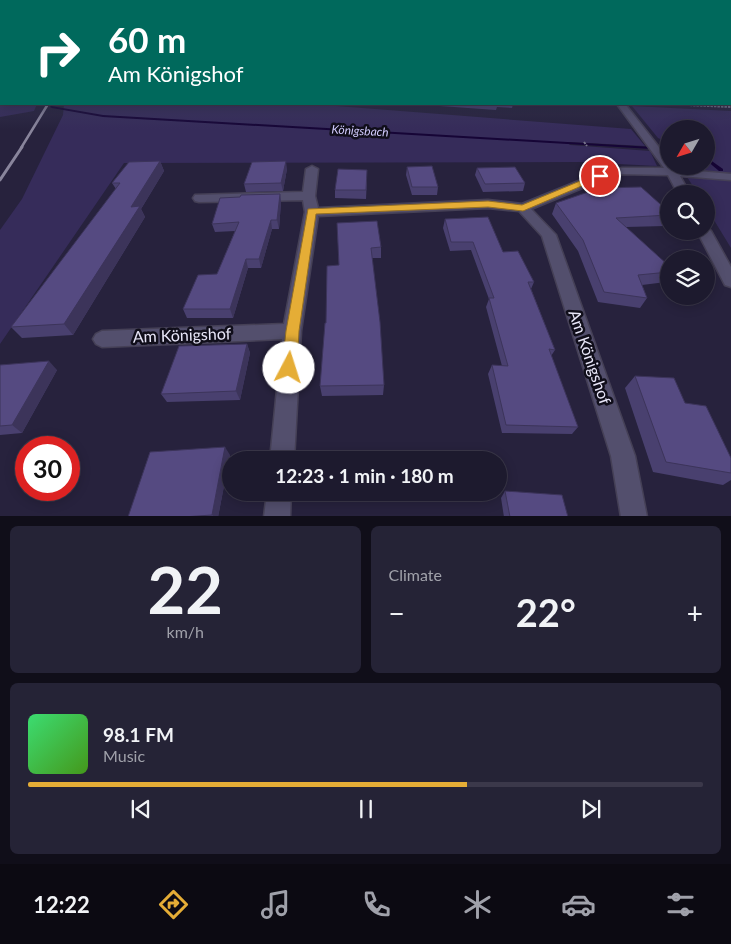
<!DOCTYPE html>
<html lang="en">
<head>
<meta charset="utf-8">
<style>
	body { margin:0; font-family:Lato,sans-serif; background:#252336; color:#f1f3f6; height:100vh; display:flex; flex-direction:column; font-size:19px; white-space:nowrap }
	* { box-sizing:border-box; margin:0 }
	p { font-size:16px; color:#a0a1aa }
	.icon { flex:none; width:28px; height:28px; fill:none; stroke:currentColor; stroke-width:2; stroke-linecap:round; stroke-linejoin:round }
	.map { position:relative; height:516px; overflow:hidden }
	.sheet { display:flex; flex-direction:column; gap:10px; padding:10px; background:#100e19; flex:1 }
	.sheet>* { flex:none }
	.hud { position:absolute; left:0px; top:0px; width:731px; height:105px; box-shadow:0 2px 12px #0003,0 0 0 1px #3b384a; background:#00695c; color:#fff; overflow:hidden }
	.needle { width:32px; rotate:231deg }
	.buttons { position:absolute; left:660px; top:120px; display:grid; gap:10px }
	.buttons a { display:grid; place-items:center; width:55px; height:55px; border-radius:50%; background:#1d1a2e; box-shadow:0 2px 12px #0003,0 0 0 1px #3b384a; font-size:25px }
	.speed { position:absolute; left:15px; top:436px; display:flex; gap:10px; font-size:25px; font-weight:700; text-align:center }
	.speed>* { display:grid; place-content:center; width:65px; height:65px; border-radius:50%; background:#1d1a2e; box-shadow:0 2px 12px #0003,0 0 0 1px #3b384a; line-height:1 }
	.speed .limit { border:8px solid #d22; background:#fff; color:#111 }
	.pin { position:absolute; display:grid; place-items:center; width:42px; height:42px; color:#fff; margin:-21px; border:2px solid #fff; border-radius:50%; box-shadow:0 1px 5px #0007 }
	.me { position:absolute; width:55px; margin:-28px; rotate:5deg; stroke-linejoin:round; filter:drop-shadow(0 0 4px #0008) }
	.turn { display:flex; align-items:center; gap:18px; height:105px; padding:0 25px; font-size:22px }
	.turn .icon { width:65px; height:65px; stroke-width:2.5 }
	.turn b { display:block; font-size:35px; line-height:42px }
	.big { font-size:38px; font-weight:700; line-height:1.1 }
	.sheet .card { flex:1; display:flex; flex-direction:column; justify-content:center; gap:8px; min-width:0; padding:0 18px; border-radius:8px; background:#252336 }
	.sheet .dial { align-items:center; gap:0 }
	.dial b { font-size:65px; line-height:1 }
	.song { display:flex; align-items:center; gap:15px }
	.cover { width:60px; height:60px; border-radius:8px; background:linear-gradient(135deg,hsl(140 70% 55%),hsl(100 70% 35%)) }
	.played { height:5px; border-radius:2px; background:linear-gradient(90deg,#e5ad36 65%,#3b384a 65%) }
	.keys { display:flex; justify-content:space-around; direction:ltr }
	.heat { display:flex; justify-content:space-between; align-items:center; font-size:28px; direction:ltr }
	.sheet .tiles { flex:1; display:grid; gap:10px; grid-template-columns:1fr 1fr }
	.card:last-child { grid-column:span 2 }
	.trip { position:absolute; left:222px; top:451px; width:285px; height:50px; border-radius:25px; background:#1d1a2e; box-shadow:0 2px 12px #0003,0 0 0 1px #3b384a; font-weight:700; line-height:50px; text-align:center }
	.menu { display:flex; height:80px; justify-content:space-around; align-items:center; background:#0c0a12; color:#a0a1aa }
	.menu .icon { width:35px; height:35px }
	.menu .active { color:#e5ad36 }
	.menu b { font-size:22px; color:#f1f3f6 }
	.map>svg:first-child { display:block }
	.green { fill:#362c5a }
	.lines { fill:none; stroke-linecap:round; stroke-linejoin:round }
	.stream { fill:#160536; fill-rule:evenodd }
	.minor-casing { stroke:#454056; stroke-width:3 }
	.path { stroke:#77748b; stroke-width:2; stroke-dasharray:2.5 1; stroke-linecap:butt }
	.minor { fill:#534f6d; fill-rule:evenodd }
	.rail-far1 { stroke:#89859c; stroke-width:2.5 }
	.rail { stroke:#89859c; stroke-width:3 }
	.wall { fill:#49406f }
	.shaded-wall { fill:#3c345a }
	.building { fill:#554a81; stroke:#3c345a }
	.route { fill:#e5ad36; stroke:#957023 }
	.labels { text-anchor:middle; stroke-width:5; stroke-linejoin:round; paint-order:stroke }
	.far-water-label { font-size:12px; font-style:italic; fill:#d2cbfe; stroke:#100e1a }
	.near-street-label { font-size:16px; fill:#e8e6f8; stroke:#100e1a }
</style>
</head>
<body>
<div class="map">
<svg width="731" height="517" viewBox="0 0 731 517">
	<rect width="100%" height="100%" fill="#27223d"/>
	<g class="green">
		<polygon points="0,67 1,104 37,104 34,111 0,117"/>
		<polygon points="64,104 311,104 631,129 645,146 567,142 570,145 650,151 657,166 580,162 124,163 0,344 0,230 22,199 63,115"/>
		<polygon points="632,106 731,111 731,248 706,207 706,194 698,194 680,166 706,166 706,129 669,129 669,143 658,138"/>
	</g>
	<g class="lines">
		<g class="stream">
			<rect x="0" y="98" width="1" height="2"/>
			<polygon points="27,104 36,104 39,105 37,106"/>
			<polygon points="51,106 103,115 669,148 669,150 103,117 52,108 50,107"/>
			<polygon points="706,157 723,169 723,171 719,171 706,160"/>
		</g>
		<defs>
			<g id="minor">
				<polygon points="617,104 625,104 669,160 669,166 673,166 675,169 731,174 731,180 680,176 690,194 678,194 668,175 622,174 604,179 531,209 556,235 635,456 647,517 621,517 611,456 542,236 519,211 488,208 318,216 301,331 294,460 270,460 282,339 102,347 96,344 93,339 96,334 102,331 284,324 305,212 303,200 199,202 195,201 193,198 195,195 303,192 306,169 312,166 318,169 315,196 318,208 488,200 522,204 596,174 622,168 664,168"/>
				<polygon points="706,227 711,231 731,267 731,287 725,285 697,231 706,231"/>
				<polygon points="267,492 291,492 290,517 264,517"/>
			</g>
		</defs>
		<use href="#minor" class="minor-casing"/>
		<g class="path">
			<polyline points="665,104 731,107"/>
			<polyline points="584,142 587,146"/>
		</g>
		<use href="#minor" class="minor"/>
		<polyline class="rail-far1" points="21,148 48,104"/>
		<polyline class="rail" points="0,180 22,147"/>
	</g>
	<g class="wall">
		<polygon points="439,104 513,104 512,108 497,107 496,110 440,106"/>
		<polygon points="160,161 164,171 141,209 145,217 73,335 22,338 11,327 116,189 112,183"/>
		<polygon points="407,167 438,187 437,195 412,195 406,175"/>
		<polygon points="477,168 525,183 523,191 483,192 475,175"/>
		<polygon points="287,169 283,191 246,192 244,184"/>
		<polygon points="367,178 366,199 335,198 335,190"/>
		<polygon points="280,194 281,202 279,229 272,229 261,268 248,268 233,318 187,318 183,309 217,274 235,231 215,232 212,224 240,197"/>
		<polygon points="556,203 669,212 669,221 665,226 626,227 669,266 669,278 666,282 642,285 647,298 640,308 598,302 578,251 552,214"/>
		<polygon points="445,219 503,252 534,282 531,289 555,350 551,356 578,427 572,434 502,433 488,374 492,365 502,366 486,307 489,299 471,250 450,251 443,228"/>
		<polygon points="337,223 381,247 381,258 372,258 384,385 383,395 322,396 320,386 326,323 339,265"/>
		<polygon points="247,344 250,353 240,400 167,402 161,394"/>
		<polygon points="0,365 57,370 22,433 0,435"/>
		<polygon points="635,376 685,403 731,458 731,480 723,485 653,472 625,388"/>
		<polygon points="230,455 218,517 128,517"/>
		<polygon points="505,491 568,517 504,517 501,498"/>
	</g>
	<g class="shaded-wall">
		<polygon points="160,161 164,171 141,209 145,217 73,335 64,324 131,207"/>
		<polygon points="286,161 287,169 283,191 281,183"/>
		<polygon points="280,194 281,202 279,229 277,220"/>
		<polygon points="271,220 272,229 261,268 259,259"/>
		<polygon points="246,259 248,268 233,318 230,309"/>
		<polygon points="247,344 250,353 240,400 236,391"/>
		<polygon points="49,361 57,370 22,433 12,425"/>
		<polygon points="225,447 230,455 218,517 214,517 212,515"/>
	</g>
	<g class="building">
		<polygon points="160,161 131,207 140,206 64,324 11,327 120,183 112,183 129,162"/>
		<polygon points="286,161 281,183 244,184 252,162"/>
		<polygon points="432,166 438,187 412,187 407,167"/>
		<polygon points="515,167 525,183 485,184 477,168"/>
		<polygon points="338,169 367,170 366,190 335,190"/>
		<polygon points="641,187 669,212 669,215 616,218 669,266 669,272 638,275 647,298 604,292 583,240 556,203 600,188"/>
		<polygon points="280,194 277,220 271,220 259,259 246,259 230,309 183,309 198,275 217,274 239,222 212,224 220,198 240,197 241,195"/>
		<polygon points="488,217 503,252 518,251 534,282 528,282 555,350 549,349 578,427 506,425 492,365 508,366 489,298 494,298 473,242 451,242 445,219"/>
		<polygon points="377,221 381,247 371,248 380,322 384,385 320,386 325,323 326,323 327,266 339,265 337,223"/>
		<polygon points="247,344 236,391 161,394 179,346"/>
		<polygon points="49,361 12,425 0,426 0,365"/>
		<polygon points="635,376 674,378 685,403 706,406 731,458 731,473 666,462"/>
		<polygon points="225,447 212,515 183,517 128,517 150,452"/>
		<polygon points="505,491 562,495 568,517 510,517"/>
	</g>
	<linearGradient id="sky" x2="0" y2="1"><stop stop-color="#151322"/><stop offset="0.44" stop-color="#414462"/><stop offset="1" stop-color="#414462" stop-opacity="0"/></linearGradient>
	<rect width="731" height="129" fill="url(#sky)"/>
	<polygon class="route" points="597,174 605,176 523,211 488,207 316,214 299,331 297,368 295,373 289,374 284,373 282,368 286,331 308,209 488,201 522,205"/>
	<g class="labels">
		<g class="far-water-label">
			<text transform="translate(360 131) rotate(3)" y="4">Königsbach</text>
		</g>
		<g class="near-street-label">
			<text transform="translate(182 335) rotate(-2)" y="6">Am Königshof</text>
			<text transform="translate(590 357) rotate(71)" y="6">Am Königshof</text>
		</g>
	</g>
</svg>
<div class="buttons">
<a><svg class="needle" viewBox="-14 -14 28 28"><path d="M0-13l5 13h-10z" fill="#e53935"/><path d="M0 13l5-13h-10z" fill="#a0a1aa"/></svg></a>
<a><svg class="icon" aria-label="search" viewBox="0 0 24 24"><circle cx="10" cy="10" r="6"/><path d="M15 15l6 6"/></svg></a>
<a><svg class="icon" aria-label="layers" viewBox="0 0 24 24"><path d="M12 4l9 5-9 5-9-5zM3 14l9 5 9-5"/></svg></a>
</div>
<div class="speed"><div class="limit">30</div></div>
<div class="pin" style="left:600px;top:176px;background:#d93025"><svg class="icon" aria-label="arrive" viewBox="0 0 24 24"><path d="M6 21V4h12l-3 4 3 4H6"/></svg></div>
<svg class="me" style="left:289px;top:368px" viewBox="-20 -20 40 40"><circle r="19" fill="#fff"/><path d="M0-13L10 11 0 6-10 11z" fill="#e5ad36"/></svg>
<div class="trip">12:23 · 1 min · 180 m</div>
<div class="hud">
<div class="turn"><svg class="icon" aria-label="right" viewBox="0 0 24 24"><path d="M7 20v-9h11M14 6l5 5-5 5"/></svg><div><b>60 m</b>Am Königshof</div></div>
</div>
</div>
<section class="sheet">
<div class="tiles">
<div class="card dial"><b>22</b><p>km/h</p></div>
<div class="card"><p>Climate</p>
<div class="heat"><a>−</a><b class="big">22°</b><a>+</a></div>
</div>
<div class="card">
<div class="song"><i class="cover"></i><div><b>98.1 FM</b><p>Music</p></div></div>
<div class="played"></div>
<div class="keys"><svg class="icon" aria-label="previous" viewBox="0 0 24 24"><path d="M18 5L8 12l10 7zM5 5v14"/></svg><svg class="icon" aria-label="pause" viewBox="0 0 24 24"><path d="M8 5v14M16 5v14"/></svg><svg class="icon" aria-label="next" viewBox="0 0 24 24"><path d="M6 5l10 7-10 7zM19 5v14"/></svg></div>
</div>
</div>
</section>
<nav class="menu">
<b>12:22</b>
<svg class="icon active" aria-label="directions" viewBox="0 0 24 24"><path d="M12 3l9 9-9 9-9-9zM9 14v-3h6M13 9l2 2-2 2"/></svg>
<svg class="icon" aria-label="music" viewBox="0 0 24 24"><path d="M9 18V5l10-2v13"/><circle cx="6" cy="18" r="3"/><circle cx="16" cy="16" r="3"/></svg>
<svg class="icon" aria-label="phone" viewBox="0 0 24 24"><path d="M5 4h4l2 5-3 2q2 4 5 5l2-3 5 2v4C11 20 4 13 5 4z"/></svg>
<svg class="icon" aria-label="climate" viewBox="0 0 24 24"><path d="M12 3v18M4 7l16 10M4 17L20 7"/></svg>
<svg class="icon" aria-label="car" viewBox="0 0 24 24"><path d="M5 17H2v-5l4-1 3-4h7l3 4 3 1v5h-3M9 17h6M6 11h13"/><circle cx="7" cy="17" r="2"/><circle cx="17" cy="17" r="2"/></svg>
<svg class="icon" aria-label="filters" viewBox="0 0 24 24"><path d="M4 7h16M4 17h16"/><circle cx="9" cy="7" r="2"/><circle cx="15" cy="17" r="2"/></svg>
</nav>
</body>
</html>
